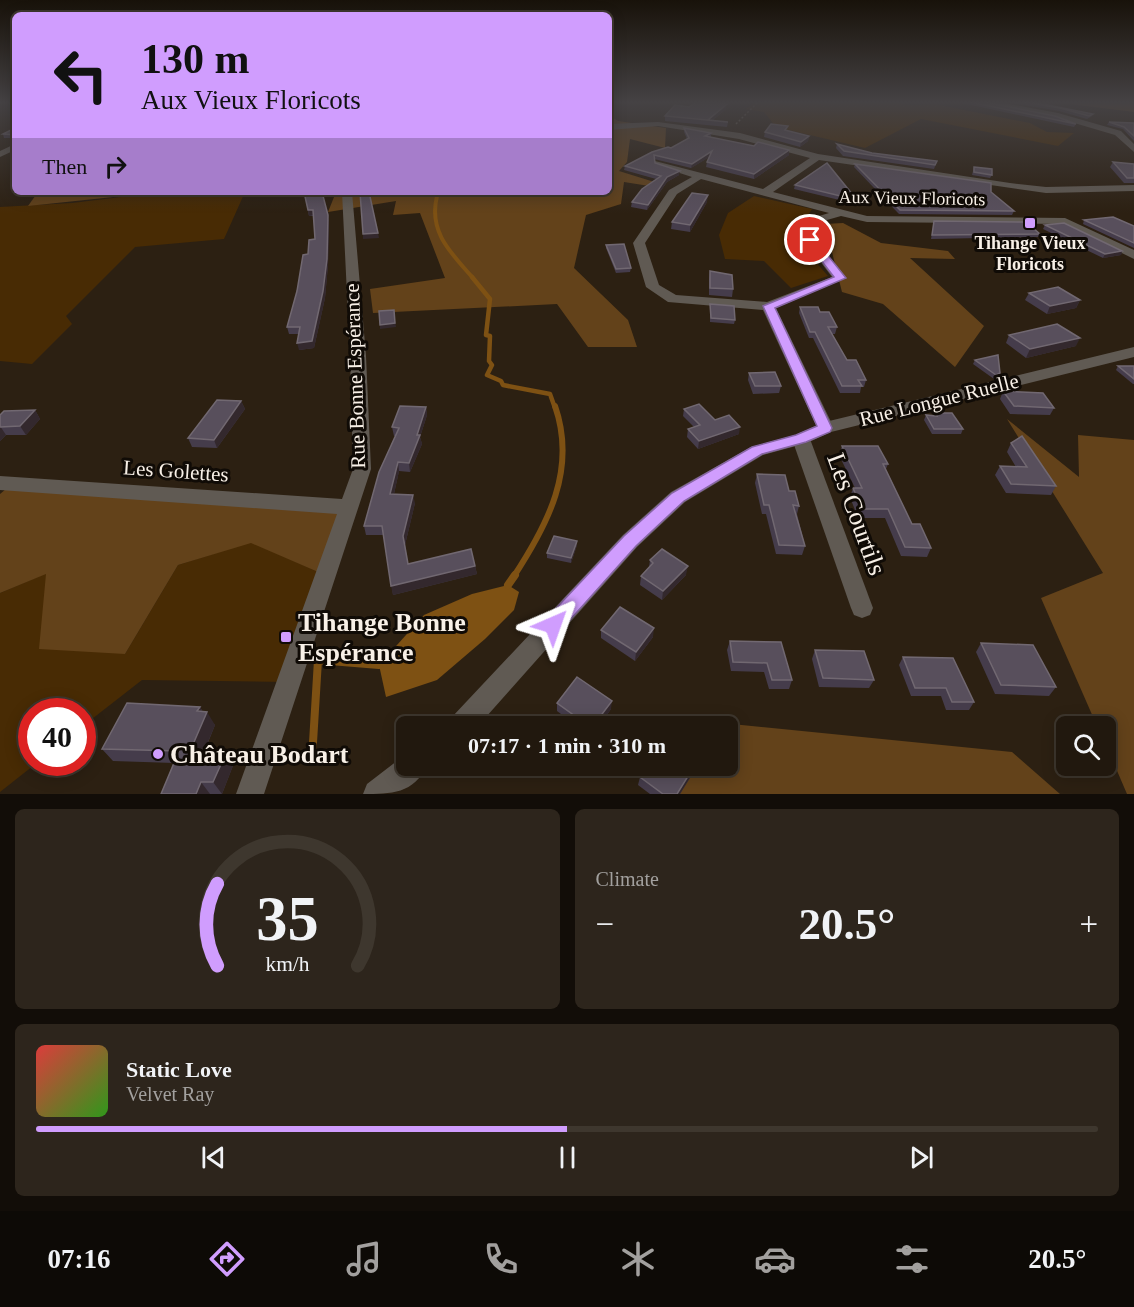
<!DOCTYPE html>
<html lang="en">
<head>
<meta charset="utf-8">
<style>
	body { margin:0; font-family:Georgia,serif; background:#2d251c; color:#f1f3f6; height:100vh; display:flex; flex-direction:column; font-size:22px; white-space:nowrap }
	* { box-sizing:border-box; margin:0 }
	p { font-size:20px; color:#a2a09e }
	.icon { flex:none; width:33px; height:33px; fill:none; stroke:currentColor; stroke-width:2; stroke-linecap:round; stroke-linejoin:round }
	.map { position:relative; height:794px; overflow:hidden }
	.details { display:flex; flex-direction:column; gap:15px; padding:15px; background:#120d08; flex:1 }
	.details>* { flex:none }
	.top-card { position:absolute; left:12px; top:12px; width:600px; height:183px; border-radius:9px; box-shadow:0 3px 15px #0003,0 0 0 2px #3e372e; background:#d09dfe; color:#111; overflow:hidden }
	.buttons { position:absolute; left:1056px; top:716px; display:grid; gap:12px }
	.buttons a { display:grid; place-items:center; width:60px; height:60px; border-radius:9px; background:#21180e; box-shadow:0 3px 15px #0003,0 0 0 2px #3e372e; font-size:30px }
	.speed { position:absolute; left:18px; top:698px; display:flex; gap:12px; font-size:30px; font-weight:700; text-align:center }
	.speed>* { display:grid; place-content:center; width:78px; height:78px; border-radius:50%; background:#21180e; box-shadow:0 3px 15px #0003,0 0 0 2px #3e372e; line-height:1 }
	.speed .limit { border:9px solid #d22; background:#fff; color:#111 }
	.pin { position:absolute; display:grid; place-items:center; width:51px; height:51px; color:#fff; margin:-26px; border:3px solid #fff; border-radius:50%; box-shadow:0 2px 6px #0007 }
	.me { position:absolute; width:66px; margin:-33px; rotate:43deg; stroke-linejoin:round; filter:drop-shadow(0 0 4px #0008) }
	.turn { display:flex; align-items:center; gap:21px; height:126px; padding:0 30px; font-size:27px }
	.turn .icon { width:78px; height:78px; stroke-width:2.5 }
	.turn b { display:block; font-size:42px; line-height:51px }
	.then { display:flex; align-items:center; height:57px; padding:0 30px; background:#0003; gap:12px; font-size:22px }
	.big { font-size:45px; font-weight:700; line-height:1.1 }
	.details .card { flex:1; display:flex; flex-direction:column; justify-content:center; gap:9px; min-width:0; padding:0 21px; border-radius:9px; background:#2d251c }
	.details .dial { align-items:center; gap:0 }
	.dial svg { height:156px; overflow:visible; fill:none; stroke:#3e372e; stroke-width:7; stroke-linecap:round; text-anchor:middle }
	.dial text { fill:#f1f3f6; stroke:none }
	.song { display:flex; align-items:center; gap:18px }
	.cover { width:72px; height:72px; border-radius:9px; background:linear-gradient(135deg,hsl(0 70% 55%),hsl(110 70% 35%)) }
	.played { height:6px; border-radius:3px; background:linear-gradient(90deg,#d09dfe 50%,#3e372e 50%) }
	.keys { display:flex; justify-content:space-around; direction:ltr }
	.heat { display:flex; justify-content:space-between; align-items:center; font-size:33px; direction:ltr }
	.details .tiles { flex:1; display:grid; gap:15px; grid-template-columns:1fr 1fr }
	.card:last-child { grid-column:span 2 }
	.trip { position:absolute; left:396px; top:716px; width:342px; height:60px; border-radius:9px; background:#21180e; box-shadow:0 3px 15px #0003,0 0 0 2px #3e372e; font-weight:700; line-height:60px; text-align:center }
	.tabs { display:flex; height:96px; justify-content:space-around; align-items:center; background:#0d0a06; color:#a2a09e }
	.tabs .icon { width:42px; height:42px }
	.tabs .selected { color:#d09dfe }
	.tabs b { font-size:27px; color:#f1f3f6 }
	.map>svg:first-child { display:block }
	.green { fill:#482b04 }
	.forest { fill:#63421a }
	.water { fill:#7e5113 }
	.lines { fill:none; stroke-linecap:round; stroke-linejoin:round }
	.stream-far3 { stroke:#7e5113; stroke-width:4 }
	.stream-far2 { stroke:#7e5113; stroke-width:4.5 }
	.stream-far1 { stroke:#7e5113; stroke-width:6 }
	.stream { stroke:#7e5113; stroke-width:8 }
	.path { stroke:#6f6558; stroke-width:1.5; stroke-dasharray:2 2; stroke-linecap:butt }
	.minor { fill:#605a53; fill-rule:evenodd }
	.tertiary { fill:#605a53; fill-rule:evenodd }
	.wall { fill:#453c4b }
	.shaded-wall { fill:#33282d }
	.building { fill:#584f5c; stroke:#716871; stroke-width:1.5 }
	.route { fill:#d09dfe; stroke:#8766a5; stroke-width:1.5 }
	.poi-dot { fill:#d09dfe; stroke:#100b06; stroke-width:2 }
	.labels { text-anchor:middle; stroke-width:6; stroke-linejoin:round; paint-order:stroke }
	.far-street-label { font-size:18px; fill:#f8f0e7; stroke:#100b06 }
	.far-poi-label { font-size:18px; font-weight:bold; fill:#f8f0e7; stroke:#100b06 }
	.street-label { font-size:21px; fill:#f8f0e7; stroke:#100b06 }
	.near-street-label { font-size:26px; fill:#f8f0e7; stroke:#100b06 }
	.near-poi-label { font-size:26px; font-weight:bold; fill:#f8f0e7; stroke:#100b06; text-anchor:start }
</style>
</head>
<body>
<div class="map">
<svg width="1134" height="794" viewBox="0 0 1134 794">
	<rect width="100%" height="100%" fill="#2c2012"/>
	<g class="green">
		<polygon points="754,102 892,102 911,105 934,104 1030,123 1047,132 1074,133 1058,146 921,119 865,148 776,127 764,112 746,109"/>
		<polygon points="161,192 245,192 224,239 135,247 66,316 72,324 32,364 0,361 0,207 72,203"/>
		<polygon points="754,196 812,209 794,237 828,276 791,288 764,261 725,259 719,235 728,213"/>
		<polygon points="251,542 325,575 289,682 142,680 83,726 82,711 32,711 32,762 38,762 0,792 0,593 47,573 125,654 178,565"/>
	</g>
	<g class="forest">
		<polygon points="1061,102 1134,102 1134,112 1062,103"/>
		<polygon points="609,115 618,121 666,128 665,148 630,139 627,162 619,171 664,185 662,188 624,182 621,204 586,215 574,268 628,320 637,347 588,347 557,304 373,313 370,289 445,278 420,213 393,215 396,201 328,212 336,192 609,192"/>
		<polygon points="38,192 161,192 28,206"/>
		<polygon points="843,223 881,243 948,251 955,259 910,258 984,326 955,367 883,304 842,292 825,224"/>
		<polygon points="1007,419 1079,477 1078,435 1134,440 1134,794 1127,794 1106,745 1106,726 1097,726 1041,598 1103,573"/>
		<polygon points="12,484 348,507 325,575 251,543 178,565 125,654 39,649 46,574 0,593 0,494"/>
		<polygon points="633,714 1012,752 1060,794 654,794 646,765 728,765 728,726 636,726"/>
	</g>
	<polygon class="water" points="508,585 519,592 514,610 485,639 437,680 386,697 379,665 424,615 472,594"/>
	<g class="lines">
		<path class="stream-far3" d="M447 192 437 196C428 232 451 253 473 278"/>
		<polyline class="stream-far2" points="472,277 490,299 486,335 490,336 489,361 492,365 487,375 501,381 503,385 550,394 555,408"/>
		<path class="stream-far1" d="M514 576C548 524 577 469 555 406"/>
		<g class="stream">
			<polyline points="508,585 515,575"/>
			<polyline points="312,759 318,660 379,665"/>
		</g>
		<polyline class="path" points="736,124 758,102"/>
		<g class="minor">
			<path d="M658 122 740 133 818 154 1010 183 1046 187 1134 185V191L1046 193 819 160 773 192 867 216 1065 218 1134 250V259L1063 224 867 222 841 216 827 220 816 240 846 278 776 308 834 428 831 432H819L763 310 668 302 646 287 633 243 669 190 692 177 655 165V161L763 189 810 158 739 139 658 126 609 130V124ZM701 179 829 213 819 216 804 240 832 277 767 302 676 295 659 285 645 243 677 194Z"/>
			<polygon points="15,144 15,150 0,157 0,151"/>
			<polygon points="342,192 352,192 366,356 371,469 264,794 236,794 337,514 0,490 0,476 342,499 353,469 350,356"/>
			<polygon points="801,433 807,435 810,439 873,608 870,615 862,618 854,615 851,608 792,439 795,435"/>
		</g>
		<g class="tertiary">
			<polygon points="984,102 998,102 1058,113 1121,131 1134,144 1134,152 1115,135 1054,117"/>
			<polygon points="1134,347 1134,357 831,432 807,443 763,455 685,502 637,547 478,726 448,726 452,717 623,535 671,492 751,447 795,435 825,422"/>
			<path d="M406 754V765H427C414 794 391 794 363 794L367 784Z"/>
		</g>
	</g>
	<g class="wall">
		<polygon points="957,102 985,102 1076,124 1074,127"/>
		<polygon points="1008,102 1033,102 1093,114 1092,116 1087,119 1059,111"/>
		<polygon points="689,107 726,109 713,120 728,122 727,127 665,121 665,116"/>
		<polygon points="1109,122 1134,123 1134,141 1123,129 1107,125"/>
		<polygon points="15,128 15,138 4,138 3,134"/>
		<polygon points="684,128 711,133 711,137 789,155 754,179 706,167 707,162 709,157 691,168 654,159 655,163 679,175 667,182 647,210 631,207 632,202 656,179 624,170 625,166 671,148 687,139 684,132"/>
		<polygon points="787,131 809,136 808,141 800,147 764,137 765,132"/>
		<polygon points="837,144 872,153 937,161 934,169 843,156 836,148"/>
		<polygon points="1113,162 1134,164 1134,183 1124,183 1110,167"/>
		<polygon points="827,163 857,200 856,204 794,189 795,185"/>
		<polygon points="855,164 991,192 1014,211 1012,215 899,214 854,167"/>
		<polygon points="974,167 992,175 990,178 972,175"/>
		<polygon points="304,192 329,221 328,265 325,298 314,348 299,350 299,334 289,334 287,327 308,254 315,239 314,216 309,216"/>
		<polygon points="707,202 690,232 671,229 672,222"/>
		<polygon points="1084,220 1134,226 1134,248 1083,224"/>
		<polygon points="934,221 1040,234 1038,237 931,239"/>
		<polygon points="1045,225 1122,251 1121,255 1103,258 1043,229"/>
		<polygon points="606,245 631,268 630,272 616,273 606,248"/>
		<polygon points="710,271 733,289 732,297 709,295 709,279"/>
		<polygon points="1029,293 1080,300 1076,308 1047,314 1025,300"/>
		<polygon points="710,304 735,320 734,324 710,322"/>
		<polygon points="800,307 820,312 837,327 835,334 832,334 847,360 866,380 864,387 861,387 860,393 840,393 813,338 809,338 799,313"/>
		<polygon points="1009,335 1076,346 1026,358 1006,343"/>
		<polygon points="975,360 1000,373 998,378 994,379 973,364"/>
		<polygon points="1118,366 1134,366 1134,384 1133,384 1116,370"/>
		<polygon points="749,373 781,386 779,393 753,394 748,380"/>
		<polygon points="1003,391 1054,408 1050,415 1010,414 1000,399"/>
		<polygon points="241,401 245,409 217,448 192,447 188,438"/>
		<polygon points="426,407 427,415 420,437 422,444 410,472 399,471 394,494 415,503 405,545 408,564 475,566 477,574 393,595 384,535 366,535 364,526 396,436 394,436 392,427"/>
		<polygon points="684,409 715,420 739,434 698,449 687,437 688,429 694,427 683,416"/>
		<polygon points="35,410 40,419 26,435 6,435 0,441 0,415"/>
		<polygon points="935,413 963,429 961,434 932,434 924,420 926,415 934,416"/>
		<polygon points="1011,443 1056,486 1051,495 1006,493 995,475 1000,466 1016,467 1007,452"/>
		<polygon points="842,446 888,464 886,469 912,524 931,548 927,557 901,556 885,518 858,518 850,497 853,488 855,488 839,455"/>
		<polygon points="757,474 789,491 799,506 797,514 805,546 802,555 776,554 766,514 762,514 755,483"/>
		<polygon points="577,541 577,545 571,563 547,558 547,553"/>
		<polygon points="650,560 686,575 662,600 640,585 641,576 649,567"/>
		<polygon points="601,630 653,637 635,661 601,638"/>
		<polygon points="730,641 781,642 792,680 789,689 769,689 764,672 731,671 727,650"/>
		<polygon points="981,643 1056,687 1049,696 995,694 976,652"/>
		<polygon points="815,650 874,680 869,688 819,687 812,659"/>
		<polygon points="903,657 974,702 969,710 946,710 941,696 911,696 899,665"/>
		<polygon points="557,703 611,709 599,726 577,726 557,711"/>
		<polygon points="200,707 203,712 215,725 205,750 227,751 234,763 222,794 161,794 174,763 113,761 102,749"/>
		<polygon points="647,765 697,765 696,768 680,794 650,794 638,785 640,777"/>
	</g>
	<g class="shaded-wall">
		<polygon points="727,104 726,109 713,120 708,120"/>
		<polygon points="809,136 808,141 800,147 801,142"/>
		<polygon points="789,150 789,155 754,179 754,174"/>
		<polygon points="712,151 711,156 691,168 692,164"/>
		<polygon points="680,171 679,175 667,182 647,210 648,205 667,177"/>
		<polygon points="708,195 707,202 690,232 690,225"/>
		<polygon points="308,210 313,210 314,215 309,216"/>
		<polygon points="328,215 329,221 328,265 325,298 314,348 299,350 297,343"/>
		<polygon points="378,233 379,238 363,239 363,234"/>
		<polygon points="1122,251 1121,255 1103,258 1105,254"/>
		<polygon points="1080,300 1076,308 1047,314 1050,306"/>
		<polygon points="394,314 396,327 380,329 380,325"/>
		<polygon points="1080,338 1076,346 1026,358 1030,349"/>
		<polygon points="1000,373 998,378 994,379 996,375"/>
		<polygon points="241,401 245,409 217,448 214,440"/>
		<polygon points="426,407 427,415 420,437 422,444 410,472 409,463"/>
		<polygon points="35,410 40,419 26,435 20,426"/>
		<polygon points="0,426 6,435 0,441"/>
		<polygon points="740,427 739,434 698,449 699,441"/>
		<polygon points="398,462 399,471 392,503 390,494"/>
		<polygon points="413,495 415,503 405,545 403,536"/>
		<polygon points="577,541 577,545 571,563 571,558"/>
		<polygon points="475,566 477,574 393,595 391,586"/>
		<polygon points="688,566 686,575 662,600 663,591"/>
		<polygon points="654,628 653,637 635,661 636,652"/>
		<polygon points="612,701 611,709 599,726 593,726"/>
		<polygon points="200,707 205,716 207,712 215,725 200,761 191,749 197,711"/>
		<polygon points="227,751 234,763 222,794 213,782"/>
		<polygon points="695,765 697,765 696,768 680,794 677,794"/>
		<polygon points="201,782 210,794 196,794"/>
	</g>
	<g class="building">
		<polygon points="697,102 710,102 727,104 708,120 728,122 665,116 675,105 689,107"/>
		<polygon points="970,102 985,102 1055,116 1076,124"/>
		<polygon points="1024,102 1033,102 1093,114 1089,116 1060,108"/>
		<polygon points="1109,122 1134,123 1134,136 1124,127"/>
		<polygon points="771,124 788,126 785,130 809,136 801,142 765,132"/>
		<polygon points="15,128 15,135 3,134"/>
		<polygon points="684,128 711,133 705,136 754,146 758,142 789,150 754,174 707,162 712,151 692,164 654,155 655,163 680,171 667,177 648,205 632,202 642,189 661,176 625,166 652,152 668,147 671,148 689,138"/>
		<polygon points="837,144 872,153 937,161 935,165 844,151"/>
		<polygon points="1113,162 1134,164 1134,178 1127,178"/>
		<polygon points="827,163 857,200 795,185"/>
		<polygon points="855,164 991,183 991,192 1014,211 900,210"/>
		<polygon points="974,167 992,169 992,175 974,172"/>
		<polygon points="304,192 322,192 328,215 327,259 323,291 312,341 297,343 300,327 287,327 297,291 303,255 308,254 309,240 315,239 313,210 308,210"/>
		<polygon points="360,192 369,192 378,233 363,234"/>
		<polygon points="692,193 708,195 690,225 672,222"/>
		<polygon points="1113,217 1134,226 1134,243 1084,220"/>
		<polygon points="934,221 1026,222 1040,234 932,235"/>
		<polygon points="1064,223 1122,251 1105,254 1045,225"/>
		<polygon points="624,244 631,268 616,269 606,245"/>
		<polygon points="710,271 732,275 733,289 710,288"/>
		<polygon points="1058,287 1080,300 1050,306 1029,293"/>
		<polygon points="710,304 734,306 735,320 711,318"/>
		<polygon points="800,307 818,307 820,312 829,312 837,327 828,327 847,360 856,360 866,380 858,380 862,386 842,386 815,332 810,332"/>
		<polygon points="394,310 395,323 380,325 379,311"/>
		<polygon points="1057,324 1080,338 1030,349 1009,335"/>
		<polygon points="998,355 1000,373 996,375 975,360"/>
		<polygon points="1118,366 1134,366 1134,379"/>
		<polygon points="775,372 781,386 755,386 749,373"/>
		<polygon points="1003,391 1043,393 1054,408 1014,406"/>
		<polygon points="217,400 241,401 214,440 188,438"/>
		<polygon points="699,404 715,420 729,415 740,427 699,441 688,429 700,425 684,409"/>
		<polygon points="400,406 426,407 417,435 420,435 409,463 398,462 390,494 413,495 403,536 408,564 471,549 475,566 391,586 382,526 364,526 379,472 399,428 392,427"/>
		<polygon points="35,410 20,426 0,427 0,415 4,411"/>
		<polygon points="935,413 952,413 963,429 934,429 926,415 937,416"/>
		<polygon points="1022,436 1056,486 1011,484 1000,466 1027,467 1011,443"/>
		<polygon points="842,446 878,446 888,464 883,464 912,524 920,524 931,548 905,547 888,509 862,509 853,488 862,488"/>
		<polygon points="757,474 785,475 789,491 795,491 799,506 793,505 805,546 779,545 769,505 764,505"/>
		<polygon points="554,536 577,541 571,558 547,553"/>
		<polygon points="662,549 688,566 663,591 641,576 653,563 650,560"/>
		<polygon points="620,607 654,628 636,652 601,630"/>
		<polygon points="730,641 781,642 792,680 772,680 767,663 733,662"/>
		<polygon points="981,643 1033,645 1056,687 1001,685"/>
		<polygon points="815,650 864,651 874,680 823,678"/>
		<polygon points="903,657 953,658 974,702 952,702 946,688 915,688"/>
		<polygon points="577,677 612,701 593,726 589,726 557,703"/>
		<polygon points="127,703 200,707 197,711 207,712 191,749 227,751 213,782 201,782 196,794 161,794 179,751 102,749"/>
		<polygon points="647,765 695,765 677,794 663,794 640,777"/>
	</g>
	<linearGradient id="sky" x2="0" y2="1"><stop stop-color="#18120a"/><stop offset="0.48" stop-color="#454244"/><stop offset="1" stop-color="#454244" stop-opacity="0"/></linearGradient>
	<rect width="1134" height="213" fill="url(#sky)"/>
	<polygon class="route" points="807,238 814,238 846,278 775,308 832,428 830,432 806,442 762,454 684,501 636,546 560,631 553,633 546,631 543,625 546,619 624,536 672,493 752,447 796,435 817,426 763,306 834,277 807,242"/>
	<g class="poi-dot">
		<rect x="1024" y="217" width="12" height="12" rx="3"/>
		<rect x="280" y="631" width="12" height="12" rx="3"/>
		<circle cx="158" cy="754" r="6"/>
	</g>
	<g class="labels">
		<g class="far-street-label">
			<text transform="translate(912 198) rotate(1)" y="6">Aux Vieux Floricots</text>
		</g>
		<g class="far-poi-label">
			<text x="1030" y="249">Tihange Vieux<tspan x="1030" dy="21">Floricots</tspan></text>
		</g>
		<g class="street-label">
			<text transform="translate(355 376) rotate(-92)" y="7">Rue Bonne Espérance</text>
			<text transform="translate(939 400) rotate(-14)" y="7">Rue Longue Ruelle</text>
			<text transform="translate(176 471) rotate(4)" y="7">Les Golettes</text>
		</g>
		<g class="near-street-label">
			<text transform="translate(857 514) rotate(70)" y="9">Les Courtils</text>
		</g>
		<g class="near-poi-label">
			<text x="298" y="631">Tihange Bonne<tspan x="298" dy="30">Espérance</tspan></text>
			<text x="170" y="763">Château Bodart</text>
		</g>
	</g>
</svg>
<div class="buttons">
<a><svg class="icon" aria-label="search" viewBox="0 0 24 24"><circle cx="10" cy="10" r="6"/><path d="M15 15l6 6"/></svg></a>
</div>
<div class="speed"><div class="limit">40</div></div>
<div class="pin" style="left:810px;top:240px;background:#d93025"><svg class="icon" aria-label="arrive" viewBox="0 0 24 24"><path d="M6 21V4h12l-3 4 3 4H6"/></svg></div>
<svg class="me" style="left:553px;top:625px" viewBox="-20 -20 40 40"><path d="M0-17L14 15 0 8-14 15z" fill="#d09dfe" stroke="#fff" stroke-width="4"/></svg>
<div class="trip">07:17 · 1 min · 310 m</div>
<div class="top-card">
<div class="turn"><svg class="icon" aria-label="left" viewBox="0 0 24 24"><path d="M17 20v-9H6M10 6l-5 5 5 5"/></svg><div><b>130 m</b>Aux Vieux Floricots</div></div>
<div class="then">Then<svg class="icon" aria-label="right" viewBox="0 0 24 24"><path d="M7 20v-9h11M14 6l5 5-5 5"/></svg></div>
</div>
</div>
<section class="details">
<div class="tiles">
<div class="card dial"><svg viewBox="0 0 100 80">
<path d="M14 69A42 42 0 1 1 86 69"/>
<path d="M14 69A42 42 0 0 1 14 27" stroke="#d09dfe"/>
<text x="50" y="56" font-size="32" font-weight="700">35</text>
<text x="50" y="72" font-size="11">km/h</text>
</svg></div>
<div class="card"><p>Climate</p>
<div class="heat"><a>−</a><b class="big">20.5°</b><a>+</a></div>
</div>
<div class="card">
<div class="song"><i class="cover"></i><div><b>Static Love</b><p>Velvet Ray</p></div></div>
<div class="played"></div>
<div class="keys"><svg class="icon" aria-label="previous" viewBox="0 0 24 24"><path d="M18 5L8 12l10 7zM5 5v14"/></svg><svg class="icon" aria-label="pause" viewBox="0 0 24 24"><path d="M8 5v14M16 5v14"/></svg><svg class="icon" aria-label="next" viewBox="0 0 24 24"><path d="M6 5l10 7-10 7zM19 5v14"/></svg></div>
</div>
</div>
</section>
<nav class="tabs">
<b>07:16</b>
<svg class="icon selected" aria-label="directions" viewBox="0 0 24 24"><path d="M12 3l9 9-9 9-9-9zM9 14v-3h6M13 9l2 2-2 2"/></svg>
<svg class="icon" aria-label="music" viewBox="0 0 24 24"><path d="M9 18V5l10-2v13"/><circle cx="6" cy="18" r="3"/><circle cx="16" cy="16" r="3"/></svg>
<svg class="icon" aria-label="phone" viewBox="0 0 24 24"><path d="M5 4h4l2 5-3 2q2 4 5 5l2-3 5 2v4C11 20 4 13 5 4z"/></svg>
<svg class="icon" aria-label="climate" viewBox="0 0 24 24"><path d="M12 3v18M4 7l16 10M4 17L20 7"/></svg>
<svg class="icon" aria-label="car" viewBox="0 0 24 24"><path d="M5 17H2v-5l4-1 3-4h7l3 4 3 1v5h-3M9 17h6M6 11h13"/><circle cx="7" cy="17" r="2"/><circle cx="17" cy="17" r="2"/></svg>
<svg class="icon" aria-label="filters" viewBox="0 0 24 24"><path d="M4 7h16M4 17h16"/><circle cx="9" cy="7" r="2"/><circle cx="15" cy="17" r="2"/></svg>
<b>20.5°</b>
</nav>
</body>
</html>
